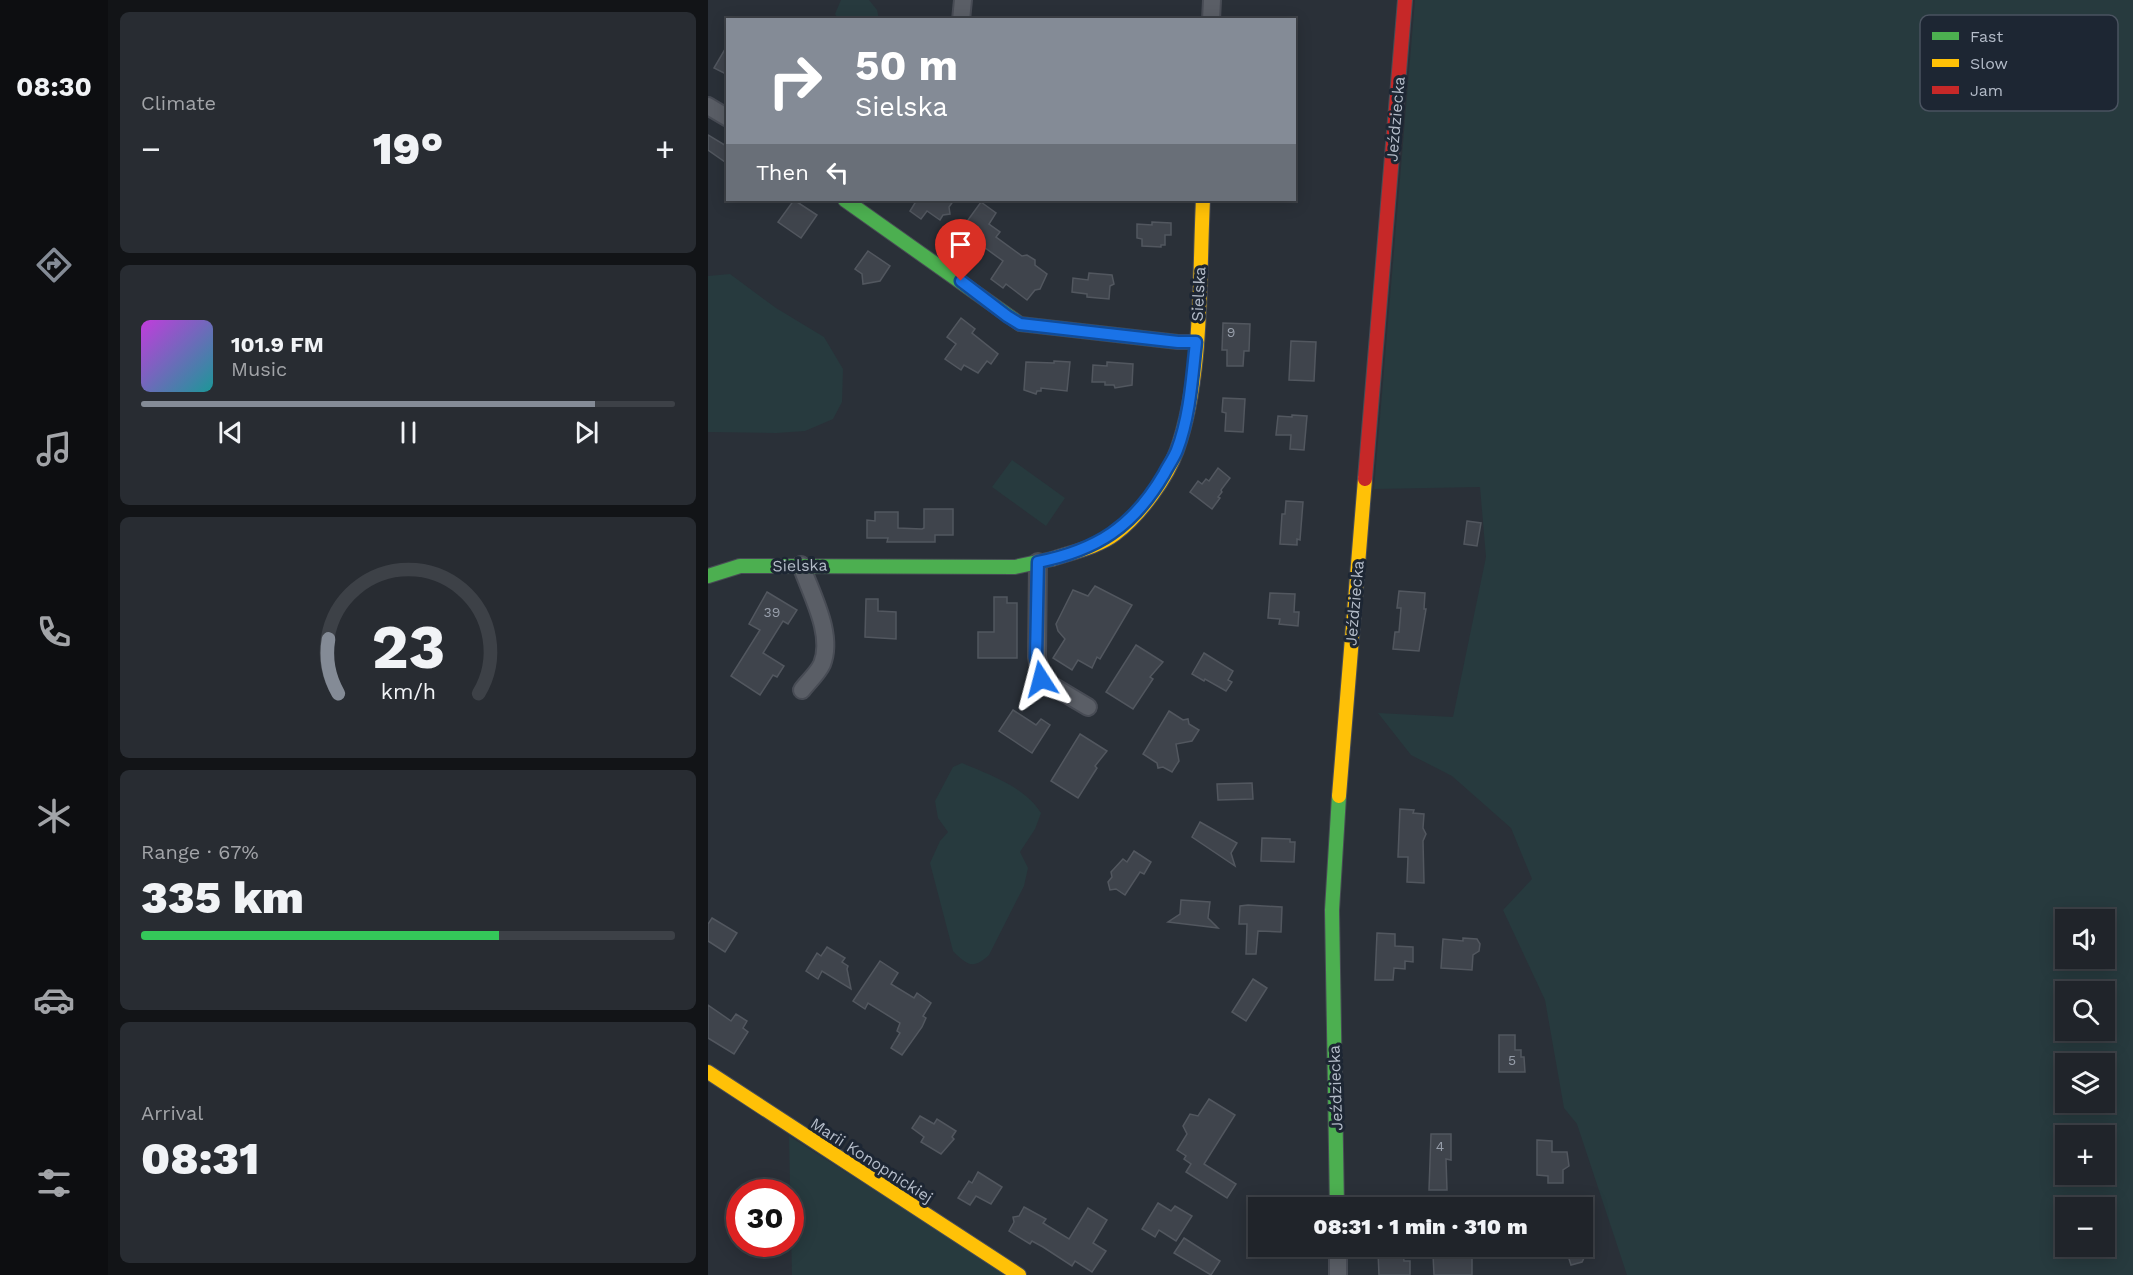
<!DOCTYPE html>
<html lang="en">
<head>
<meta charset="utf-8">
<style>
	body { margin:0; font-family:"Work Sans",sans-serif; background:#282c32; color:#f1f3f6; height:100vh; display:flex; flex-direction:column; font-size:22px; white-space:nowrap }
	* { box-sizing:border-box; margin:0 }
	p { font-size:20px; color:#a2a4a8 }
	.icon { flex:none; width:33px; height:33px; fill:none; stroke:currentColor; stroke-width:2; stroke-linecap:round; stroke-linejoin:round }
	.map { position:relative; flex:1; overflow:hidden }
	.side { display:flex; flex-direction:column; gap:12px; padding:12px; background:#121417; width:600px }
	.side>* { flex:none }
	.guide { position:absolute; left:18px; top:18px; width:570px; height:183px; border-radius:0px; box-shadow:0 3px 15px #0003,0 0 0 2px #3d4147; background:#848b96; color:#fff; overflow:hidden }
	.tools { position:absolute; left:1347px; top:909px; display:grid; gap:12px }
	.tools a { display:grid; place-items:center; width:60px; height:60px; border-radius:0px; background:#20242a; box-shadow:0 3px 15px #0003,0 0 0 2px #3d4147; font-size:30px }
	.speed { position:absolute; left:18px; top:1179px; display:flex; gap:12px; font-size:30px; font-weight:700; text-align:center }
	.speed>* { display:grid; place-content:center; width:78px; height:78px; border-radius:50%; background:#20242a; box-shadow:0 3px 15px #0003,0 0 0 2px #3d4147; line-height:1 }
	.speed .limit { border:9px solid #d22; background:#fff; color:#111 }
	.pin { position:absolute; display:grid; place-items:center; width:51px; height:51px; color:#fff; margin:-62px -26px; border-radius:50% 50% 50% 0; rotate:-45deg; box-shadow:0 0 6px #0007 }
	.pin .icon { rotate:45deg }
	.me { position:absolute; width:66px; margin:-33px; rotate:351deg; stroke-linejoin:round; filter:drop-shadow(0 0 4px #0008) }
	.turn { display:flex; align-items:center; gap:21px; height:126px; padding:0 30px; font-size:27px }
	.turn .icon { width:78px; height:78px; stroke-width:2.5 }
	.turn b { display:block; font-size:42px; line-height:51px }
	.then { display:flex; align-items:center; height:57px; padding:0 30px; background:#0003; gap:12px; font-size:22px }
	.big { font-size:45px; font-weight:800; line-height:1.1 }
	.side .tile { flex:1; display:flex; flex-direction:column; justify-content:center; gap:9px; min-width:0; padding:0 21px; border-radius:9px; background:#282c32 }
	.side .dial { align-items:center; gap:0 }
	.dial svg { height:156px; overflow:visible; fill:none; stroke:#3d4147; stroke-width:7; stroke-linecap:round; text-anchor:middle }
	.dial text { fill:#f1f3f6; stroke:none }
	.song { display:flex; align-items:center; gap:18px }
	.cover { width:72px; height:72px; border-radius:9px; background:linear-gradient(135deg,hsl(290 70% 55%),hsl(180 70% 35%)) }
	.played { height:6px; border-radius:3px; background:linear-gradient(90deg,#848b96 85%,#3d4147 85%) }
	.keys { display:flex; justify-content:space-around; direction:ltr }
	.heat { display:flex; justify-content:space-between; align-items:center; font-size:33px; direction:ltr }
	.charge { height:9px; border-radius:4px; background:linear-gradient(90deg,#34c759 67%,#3d4147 0) }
	.trip { position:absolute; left:540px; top:1197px; width:345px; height:60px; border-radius:0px; background:#20242a; box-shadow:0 3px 15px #0003,0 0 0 2px #3d4147; font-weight:800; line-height:60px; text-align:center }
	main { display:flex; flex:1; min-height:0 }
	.tabs { display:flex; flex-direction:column; width:108px; justify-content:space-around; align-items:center; background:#0d0e11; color:#a2a4a8 }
	.tabs .icon { width:42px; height:42px }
	.tabs .on { color:#848b96 }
	.tabs b { font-size:27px; color:#f1f3f6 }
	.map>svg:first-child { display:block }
	.green { fill:#273a3e; fill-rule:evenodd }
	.building { fill:#3f444c; stroke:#52575f; stroke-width:1.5 }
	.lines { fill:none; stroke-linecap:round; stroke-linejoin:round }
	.street-casing { stroke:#484c55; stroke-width:20 }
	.fast-casing { stroke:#484c55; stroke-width:16 }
	.slow-casing { stroke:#484c55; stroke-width:16 }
	.jam-casing { stroke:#484c55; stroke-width:16 }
	.street { stroke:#5a5e66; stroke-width:16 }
	.fast { stroke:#4caf50; stroke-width:14 }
	.slow { stroke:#ffc107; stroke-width:14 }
	.jam { stroke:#c62828; stroke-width:14 }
	.route-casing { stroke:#114b97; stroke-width:15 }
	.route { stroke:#1a73e8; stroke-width:10 }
	.labels { text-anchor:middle; stroke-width:6; stroke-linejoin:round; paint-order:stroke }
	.number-label { font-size:14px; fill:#979eaa }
	.street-label { font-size:16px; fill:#b4bcc9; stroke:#1d2633 }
	.key { fill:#1d2633; stroke:#4a5360; stroke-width:1.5 }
	.key-label { font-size:16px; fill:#b4bcc9 }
</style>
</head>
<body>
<main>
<nav class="tabs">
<b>08:30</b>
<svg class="icon on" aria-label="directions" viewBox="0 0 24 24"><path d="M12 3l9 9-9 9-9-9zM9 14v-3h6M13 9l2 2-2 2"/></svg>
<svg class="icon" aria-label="music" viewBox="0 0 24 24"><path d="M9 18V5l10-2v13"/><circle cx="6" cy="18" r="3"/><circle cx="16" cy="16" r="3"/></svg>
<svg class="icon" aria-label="phone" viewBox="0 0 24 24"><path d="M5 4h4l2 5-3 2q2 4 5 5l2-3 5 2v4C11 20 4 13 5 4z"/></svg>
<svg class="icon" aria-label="climate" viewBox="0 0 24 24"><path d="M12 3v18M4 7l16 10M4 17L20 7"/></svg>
<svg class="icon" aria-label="car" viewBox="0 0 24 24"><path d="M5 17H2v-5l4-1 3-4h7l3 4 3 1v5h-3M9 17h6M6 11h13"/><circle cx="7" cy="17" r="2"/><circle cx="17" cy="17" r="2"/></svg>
<svg class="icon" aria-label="filters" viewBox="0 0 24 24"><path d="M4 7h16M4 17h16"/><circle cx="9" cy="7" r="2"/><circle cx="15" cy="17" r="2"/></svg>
</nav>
<section class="side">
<div class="tile"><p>Climate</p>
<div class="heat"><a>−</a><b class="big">19°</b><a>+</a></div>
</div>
<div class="tile">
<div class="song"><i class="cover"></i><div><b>101.9 FM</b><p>Music</p></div></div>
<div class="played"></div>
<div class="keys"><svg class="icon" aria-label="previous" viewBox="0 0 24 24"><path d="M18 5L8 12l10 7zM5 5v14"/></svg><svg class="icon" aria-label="pause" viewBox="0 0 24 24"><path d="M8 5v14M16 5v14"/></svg><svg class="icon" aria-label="next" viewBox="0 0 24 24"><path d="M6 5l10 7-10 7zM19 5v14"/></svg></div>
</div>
<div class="tile dial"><svg viewBox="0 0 100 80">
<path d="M14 69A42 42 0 1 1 86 69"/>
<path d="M14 69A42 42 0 0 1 9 41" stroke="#848b96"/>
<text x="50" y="56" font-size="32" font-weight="700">23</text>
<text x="50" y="72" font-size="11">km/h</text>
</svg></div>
<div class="tile"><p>Range · 67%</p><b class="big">335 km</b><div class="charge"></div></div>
<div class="tile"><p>Arrival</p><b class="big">08:31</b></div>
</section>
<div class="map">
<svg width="1425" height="1275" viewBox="0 0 1425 1275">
	<rect width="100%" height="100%" fill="#2a3038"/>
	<g class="green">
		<polygon points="133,0 161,0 169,10 171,19 130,19 127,14"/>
		<path d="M707 0H1425V1275H919L869 1124 856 1108 837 1000 795 910 824 879 803 828 744 776 703 755 670 713 745 717 778 557 772 487 666 489ZM1358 920H1396V958H1358ZM1358 992H1396V1030H1358ZM1358 1064H1396V1102H1358ZM1358 1136H1396V1174H1358ZM1358 1208H1396V1246H1358Z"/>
		<polygon points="22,274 68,308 116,337 135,369 134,402 125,419 97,431 68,433 0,432 0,276"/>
		<polygon points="304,460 357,498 338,526 284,487"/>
		<path d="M254 763C282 775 317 787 333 813L327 829 312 852 320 868 316 886 281 955C265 970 259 965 245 951L222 863 232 841 240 832 230 818 227 801 245 767Z"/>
		<polygon points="81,1136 300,1275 84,1275"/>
	</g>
	<g class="building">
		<polygon points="20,44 20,75 6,68"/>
		<polygon points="0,135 20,147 20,164 0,150"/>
		<polygon points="86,200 109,215 93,238 70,222"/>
		<polygon points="202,200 246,200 241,207 242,214 235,215 232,220 219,211 213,219 202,211 207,203"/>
		<polygon points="273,202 288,213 281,224 292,232 288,237 314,256 319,255 327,260 327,265 339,274 332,289 327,290 319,300 298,284 295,288 283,279 295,261 269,242 261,254 244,242"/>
		<polygon points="444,222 463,223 463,235 457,235 457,245 453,245 453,247 434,246 434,239 429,238 429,224 444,225"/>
		<polygon points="160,251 182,266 172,281 155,284 154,274 147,269"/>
		<polygon points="381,273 404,275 406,284 402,286 401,299 379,297 379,294 364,292 365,278 380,280"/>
		<polygon points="253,318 267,329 264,333 290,354 283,364 279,361 270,373 256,365 253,370 237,359 248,344 239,337"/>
		<polygon points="515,323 542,324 541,351 536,351 535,366 519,366 519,350 514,350"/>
		<polygon points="583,341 608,342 606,381 581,380"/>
		<polygon points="346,361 362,362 359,391 333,388 333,391 329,391 328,394 316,390 318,362 346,363"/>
		<polygon points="399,362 425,364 424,385 407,388 406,385 397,385 397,382 384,382 385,365 399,366"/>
		<polygon points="515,398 537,399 535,432 517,431 518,413 514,412"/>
		<polygon points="584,415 599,416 596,450 582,449 583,435 568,435 570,416 584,417"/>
		<polygon points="510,468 522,478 513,490 514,492 510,497 512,498 504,509 482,492 490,481 494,484 498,479 501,481"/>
		<polygon points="578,501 595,502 592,540 589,539 589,545 572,544 574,514 577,514"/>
		<polygon points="216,509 245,509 245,535 227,535 227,542 179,542 180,538 159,538 159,520 167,521 167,512 190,512 190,528 214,529 216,528"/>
		<polygon points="759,521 773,523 769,546 756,544"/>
		<polygon points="387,586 424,605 392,659 389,657 384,668 370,660 364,670 345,658 357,639 350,631 348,624 365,590 380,596"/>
		<polygon points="691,591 717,593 716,609 718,609 711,651 685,649 687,632 691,632 693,608 689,608"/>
		<polygon points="59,592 89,610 80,624 75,621 55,653 76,666 69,677 65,675 52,695 23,676 52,630 41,624"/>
		<polygon points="562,593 587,594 586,612 591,612 590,626 571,624 572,619 560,618"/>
		<polygon points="286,597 299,597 299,603 309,603 309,658 270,658 270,632 286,632"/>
		<polygon points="158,599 170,599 170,611 188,612 188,639 157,637"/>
		<polygon points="428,645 455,662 442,677 445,679 425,709 398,692"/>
		<polygon points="496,653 525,671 520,680 524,682 518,691 497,679 496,681 484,674"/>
		<polygon points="305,710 328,725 333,719 342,725 324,753 291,731"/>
		<polygon points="461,711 475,720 480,719 481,724 491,730 484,741 468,744 471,761 464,772 455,767 450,768 449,763 435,754"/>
		<polygon points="372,734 399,751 387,766 389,768 370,798 343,781"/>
		<polygon points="544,783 545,799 510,800 509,784"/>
		<polygon points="692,809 706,810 705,813 716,814 715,828 718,834 715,841 716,883 699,882 700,857 690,857"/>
		<polygon points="492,822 529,843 523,853 527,866 484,837"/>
		<polygon points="554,838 582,839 582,842 587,842 586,862 553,861"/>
		<polygon points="426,851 443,862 436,874 432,872 417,895 408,889 402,890 400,882 404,877 403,872 415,859 419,862"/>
		<polygon points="473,900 502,902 500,918 510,928 460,922 472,914"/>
		<polygon points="540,905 574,907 573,932 550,931 548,954 538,954 539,924 531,924 532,906"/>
		<polygon points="4,918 29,933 17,952 0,941 0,924"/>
		<polygon points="669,933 687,934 687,946 705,947 705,962 697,961 697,969 686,968 685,980 667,980"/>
		<polygon points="755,938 769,939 772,944 771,951 765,955 764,970 733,968 735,939 755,941"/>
		<polygon points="119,947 137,958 134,962 140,966 139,969 143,989 114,971 110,979 98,971 109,953 113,956"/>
		<polygon points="172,961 190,973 183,984 206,998 209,993 223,1003 215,1016 218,1018 214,1027 194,1055 183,1048 192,1033 189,1031 192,1023 160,1003 157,1009 145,1001"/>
		<polygon points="545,979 559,988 538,1021 524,1012"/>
		<polygon points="0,1005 23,1021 28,1014 39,1021 35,1028 40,1032 26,1054 0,1038"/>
		<polygon points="791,1035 807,1035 807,1050 813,1050 813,1057 816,1057 817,1072 791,1072"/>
		<polygon points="501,1099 527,1115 496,1164 528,1184 519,1198 478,1172 483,1164 476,1159 478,1156 469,1150 479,1134 475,1126 482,1114 490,1116"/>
		<polygon points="212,1116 226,1124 229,1119 248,1131 244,1137 246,1139 233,1154 213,1142 216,1137 204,1128"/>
		<polygon points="723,1134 743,1134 743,1160 738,1159 739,1190 721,1190"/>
		<polygon points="829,1140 844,1141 844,1152 859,1152 861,1166 855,1170 855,1183 840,1183 840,1176 829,1175"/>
		<polygon points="270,1172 294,1187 283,1204 268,1196 262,1205 250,1198 261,1181 264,1183"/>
		<polygon points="450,1203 463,1211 467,1206 484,1216 468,1241 451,1230 447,1237 434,1229"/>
		<polygon points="316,1207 338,1219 335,1223 361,1239 380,1208 399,1220 385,1243 398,1251 384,1272 367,1261 364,1266 335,1247 324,1241 322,1244 301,1231 306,1222 305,1217 311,1216"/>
		<polygon points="476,1238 512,1261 503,1275 466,1253"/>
		<polygon points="857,1246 882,1246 874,1262 863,1265"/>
		<polygon points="684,1250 695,1252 696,1261 702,1261 702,1275 671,1275 670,1252"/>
		<polygon points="725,1255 764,1255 764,1275 726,1275"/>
	</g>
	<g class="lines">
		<defs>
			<g id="street">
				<polyline points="253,20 255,0"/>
				<polyline points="503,20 504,0"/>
				<polyline points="0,106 20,118"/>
				<polyline points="330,562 329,657 333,679 380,707"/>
				<path d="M93 565C103 594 126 634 114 664 110 673 100 682 94 690"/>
				<polyline points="630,1246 630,1275"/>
			</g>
			<g id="fast">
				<polyline points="137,200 312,324 470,342 488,342"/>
				<polyline points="0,576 32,566 307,567 344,559"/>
				<polyline points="629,1208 624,910 631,796"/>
			</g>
			<g id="slow">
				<path d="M344 559C365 552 390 547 407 534 432 515 459 478 469 450 495 377 491 278 495 200"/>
				<polyline points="631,796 657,479"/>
				<polyline points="0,1072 311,1275"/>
			</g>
			<polyline id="jam" points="657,479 697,0"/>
		</defs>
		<use href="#street" class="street-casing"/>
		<use href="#fast" class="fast-casing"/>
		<use href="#slow" class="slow-casing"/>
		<use href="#jam" class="jam-casing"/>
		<use href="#street" class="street"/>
		<use href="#fast" class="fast"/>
		<use href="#slow" class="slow"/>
		<use href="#jam" class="jam"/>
	</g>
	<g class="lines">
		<defs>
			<path id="route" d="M253 281 299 316 312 324 470 342H488C484 378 482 416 469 450 466 458 460 466 456 474 425 527 389 550 330 562L328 657 333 679"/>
		</defs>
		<use href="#route" class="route-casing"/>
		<use href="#route" class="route"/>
	</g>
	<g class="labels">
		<g class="number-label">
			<text x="523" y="337">9</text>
			<text x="64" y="617">39</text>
			<text x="804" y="1065">5</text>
			<text x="732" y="1151">4</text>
		</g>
		<g class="street-label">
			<text transform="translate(687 119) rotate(-85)" y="6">Jeździecka</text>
			<text transform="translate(490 294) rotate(-87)" y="6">Sielska</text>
			<text transform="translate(92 565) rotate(-1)" y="6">Sielska</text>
			<text transform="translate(646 603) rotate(-85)" y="6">Jeździecka</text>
			<text transform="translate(627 1088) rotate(-92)" y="6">Jeździecka</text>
			<text transform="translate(164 1160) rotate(33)" y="6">Marii Konopnickiej</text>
		</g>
	</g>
	<rect x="1212" y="15" width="198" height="96" rx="9" class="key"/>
	<rect x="1224" y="32" width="27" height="8" fill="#4caf50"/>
	<rect x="1224" y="59" width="27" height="8" fill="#ffc107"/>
	<rect x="1224" y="86" width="27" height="8" fill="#c62828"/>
	<g class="key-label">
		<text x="1262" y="42">Fast</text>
		<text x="1262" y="69">Slow</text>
		<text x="1262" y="96">Jam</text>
	</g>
</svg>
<div class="tools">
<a><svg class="icon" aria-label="sound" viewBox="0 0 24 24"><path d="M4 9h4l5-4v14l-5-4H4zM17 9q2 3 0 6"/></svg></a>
<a><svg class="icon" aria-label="search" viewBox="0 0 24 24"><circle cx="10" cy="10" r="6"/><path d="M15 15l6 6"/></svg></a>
<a><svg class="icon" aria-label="layers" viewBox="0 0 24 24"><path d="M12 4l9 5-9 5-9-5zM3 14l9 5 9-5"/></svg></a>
<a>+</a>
<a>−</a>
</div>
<div class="speed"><div class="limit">30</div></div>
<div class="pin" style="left:253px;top:281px;background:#d93025"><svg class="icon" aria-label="arrive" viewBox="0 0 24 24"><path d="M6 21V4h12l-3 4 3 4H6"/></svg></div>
<svg class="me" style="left:333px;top:679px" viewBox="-20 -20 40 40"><path d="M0-17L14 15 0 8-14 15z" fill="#1a73e8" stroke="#fff" stroke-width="4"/></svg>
<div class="trip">08:31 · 1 min · 310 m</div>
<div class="guide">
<div class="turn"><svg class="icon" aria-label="right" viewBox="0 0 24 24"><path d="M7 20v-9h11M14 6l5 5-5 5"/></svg><div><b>50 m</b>Sielska</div></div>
<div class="then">Then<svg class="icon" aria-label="left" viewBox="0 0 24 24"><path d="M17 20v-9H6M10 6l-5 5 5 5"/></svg></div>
</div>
</div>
</main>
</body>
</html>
